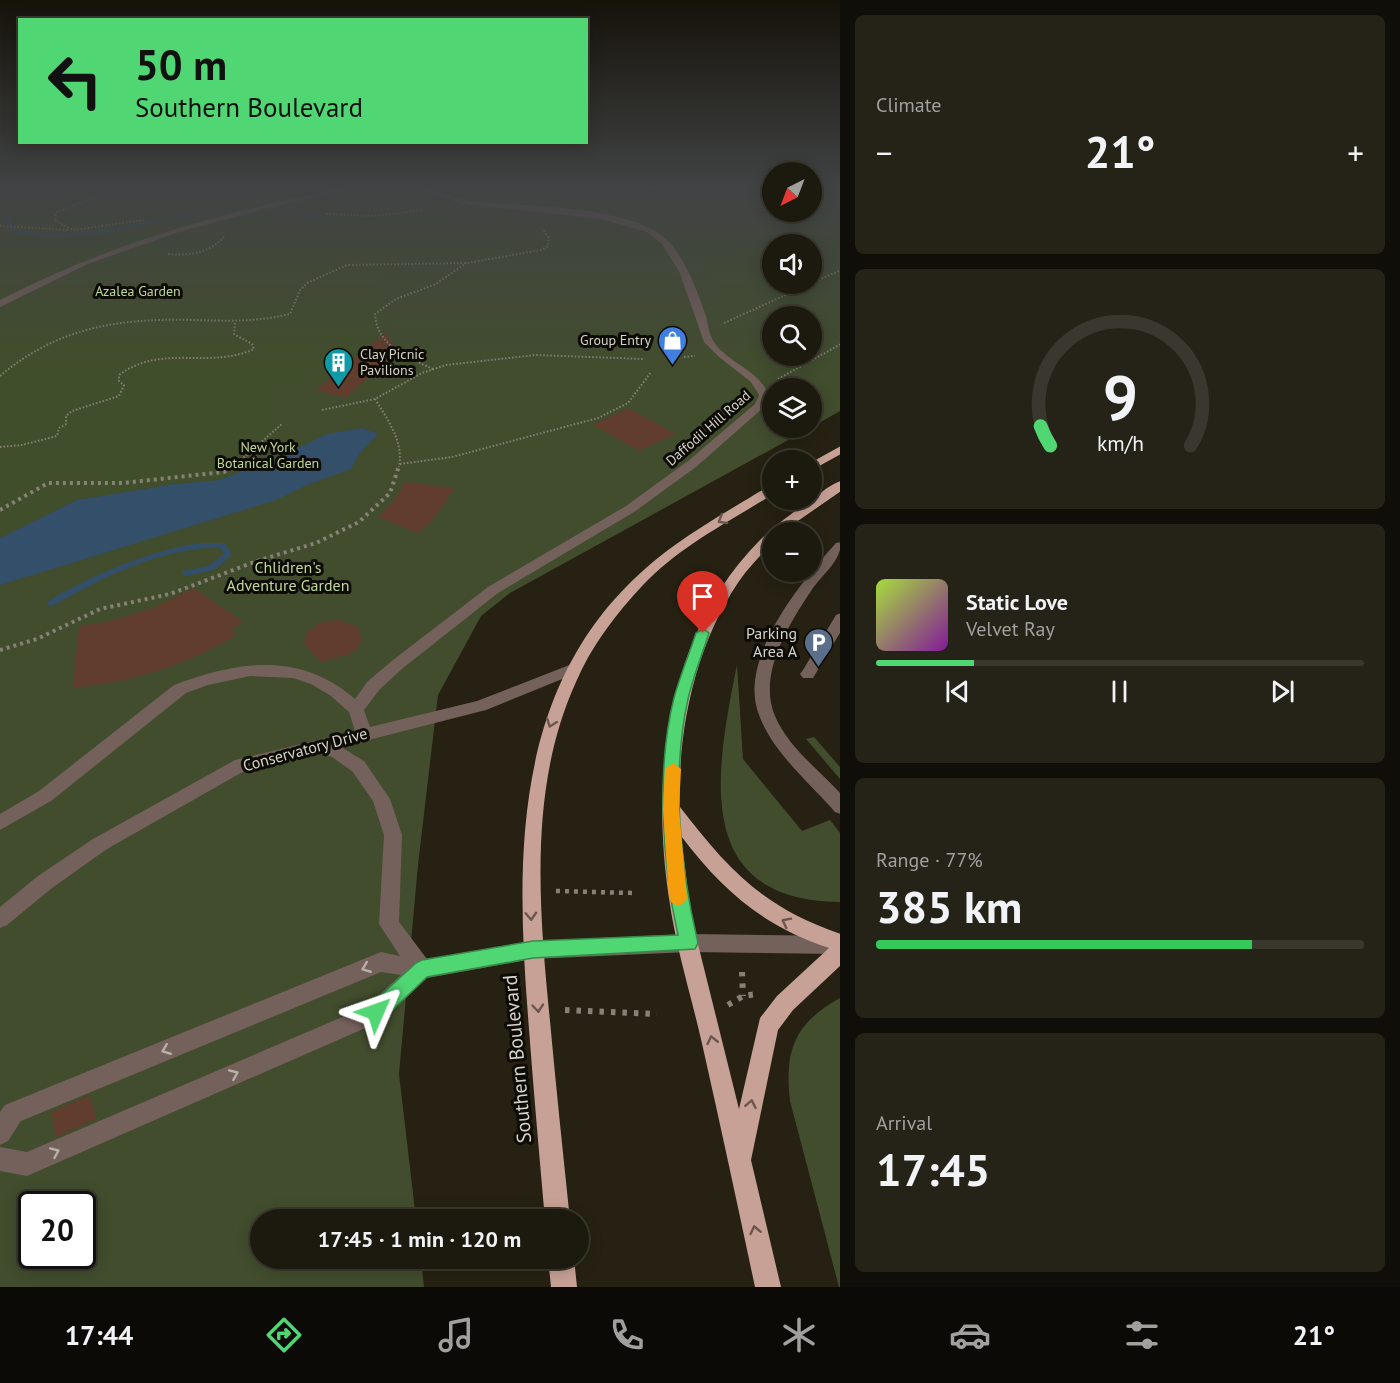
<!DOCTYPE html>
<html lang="en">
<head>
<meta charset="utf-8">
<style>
	body { margin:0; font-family:"PT Sans",sans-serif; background:#252217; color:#f1f3f6; height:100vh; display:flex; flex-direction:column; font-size:22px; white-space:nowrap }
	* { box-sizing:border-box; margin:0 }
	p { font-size:20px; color:#a0a09e }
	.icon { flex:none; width:33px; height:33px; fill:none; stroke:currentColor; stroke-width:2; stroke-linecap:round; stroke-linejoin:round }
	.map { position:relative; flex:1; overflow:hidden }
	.sheet { display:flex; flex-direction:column; gap:15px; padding:15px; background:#0f0e08; width:560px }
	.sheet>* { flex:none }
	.guide { position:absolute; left:18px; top:18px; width:570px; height:126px; border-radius:0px; box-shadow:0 3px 15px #0003,0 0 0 2px #3a382e; background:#51d674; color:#111; overflow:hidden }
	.needle { width:39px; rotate:222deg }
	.fabs { position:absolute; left:762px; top:162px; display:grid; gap:12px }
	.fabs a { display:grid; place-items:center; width:60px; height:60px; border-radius:50%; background:#1c190e; box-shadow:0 3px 15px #0003,0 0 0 2px #3a382e; font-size:30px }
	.speed { position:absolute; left:18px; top:1191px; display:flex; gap:12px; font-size:30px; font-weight:700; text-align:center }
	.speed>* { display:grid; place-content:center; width:78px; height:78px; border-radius:50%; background:#1c190e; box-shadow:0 3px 15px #0003,0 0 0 2px #3a382e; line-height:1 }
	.speed .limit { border:3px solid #111; border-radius:9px; background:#fff; color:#111 }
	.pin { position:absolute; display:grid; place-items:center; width:51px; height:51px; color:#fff; margin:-62px -26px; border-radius:50% 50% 50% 0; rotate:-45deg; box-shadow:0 0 6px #0007 }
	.pin .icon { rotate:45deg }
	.me { position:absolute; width:66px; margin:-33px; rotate:47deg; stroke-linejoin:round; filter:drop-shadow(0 0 4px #0008) }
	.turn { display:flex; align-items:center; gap:21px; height:126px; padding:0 18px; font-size:27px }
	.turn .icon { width:78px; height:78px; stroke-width:2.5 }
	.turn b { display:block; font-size:42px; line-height:51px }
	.big { font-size:45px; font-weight:600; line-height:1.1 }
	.sheet .tile { flex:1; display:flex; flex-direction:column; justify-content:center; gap:9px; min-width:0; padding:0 21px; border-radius:9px; background:#252217 }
	.sheet .dial { align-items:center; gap:0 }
	.dial svg { height:156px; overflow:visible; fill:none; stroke:#3a382e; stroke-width:7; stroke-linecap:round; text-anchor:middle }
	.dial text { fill:#f1f3f6; stroke:none }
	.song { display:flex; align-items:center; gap:18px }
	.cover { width:72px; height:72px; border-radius:9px; background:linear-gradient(135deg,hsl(80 70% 55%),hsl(290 70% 35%)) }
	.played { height:6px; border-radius:3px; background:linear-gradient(90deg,#51d674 20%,#3a382e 20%) }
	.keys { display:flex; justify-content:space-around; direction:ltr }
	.heat { display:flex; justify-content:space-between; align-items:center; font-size:33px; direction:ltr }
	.charge { height:9px; border-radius:4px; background:linear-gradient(90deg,#34c759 77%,#3a382e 0) }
	.trip { position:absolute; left:250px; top:1209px; width:339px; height:60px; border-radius:30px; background:#1c190e; box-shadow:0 3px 15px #0003,0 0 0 2px #3a382e; font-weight:600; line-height:60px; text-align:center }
	.tabs { display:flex; height:96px; justify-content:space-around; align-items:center; background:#0b0a06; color:#a0a09e }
	.tabs .icon { width:42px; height:42px }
	.tabs .on { color:#51d674 }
	.tabs b { font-size:27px; color:#f1f3f6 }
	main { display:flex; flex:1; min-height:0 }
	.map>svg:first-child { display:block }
	.green { fill:#424d2e; fill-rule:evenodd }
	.forest { fill:#414e2b }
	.water { fill:#334f6a }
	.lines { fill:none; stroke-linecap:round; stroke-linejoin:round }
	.stream { fill:#334f6a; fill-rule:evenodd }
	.building { fill:#603d2c }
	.path-far3 { stroke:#858175; stroke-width:2; stroke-dasharray:1.5 2; stroke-linecap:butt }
	.path-far2 { stroke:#858175; stroke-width:4; stroke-dasharray:3 4; stroke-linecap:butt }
	.path-far1 { stroke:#858175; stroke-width:4.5; stroke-dasharray:4 5; stroke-linecap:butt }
	.path { stroke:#858175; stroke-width:6; stroke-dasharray:4.5 7; stroke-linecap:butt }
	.minor { fill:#74615c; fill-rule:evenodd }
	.major { fill:#c7a196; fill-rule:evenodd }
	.oneway { stroke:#6a564e }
	.oneway2 { stroke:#b9b1a8 }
	.route { fill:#51d674; stroke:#358b4b; stroke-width:1.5 }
	.slow { fill:#f59e0b }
	.labels { text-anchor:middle; stroke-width:6; stroke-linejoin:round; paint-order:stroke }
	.far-park-label { font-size:14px; fill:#c0d798; stroke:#0d0b05 }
	.far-poi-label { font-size:14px; fill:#d6d3c9; stroke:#0d0b05; text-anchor:end }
	.far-street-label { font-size:14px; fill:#d6d3c9; stroke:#0d0b05 }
	.park-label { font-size:16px; fill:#c0d798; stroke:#0d0b05 }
	.poi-label { font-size:16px; fill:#d6d3c9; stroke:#0d0b05; text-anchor:end }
	.street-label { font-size:16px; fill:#d6d3c9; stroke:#0d0b05 }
	.near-street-label { font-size:20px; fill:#d6d3c9; stroke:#0d0b05 }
</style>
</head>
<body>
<main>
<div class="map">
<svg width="841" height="1287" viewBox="0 0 841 1287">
	<rect width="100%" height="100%" fill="#262112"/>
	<g class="green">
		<path d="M0 187H772V212H812V187H840V411L812 427V388H772V428H810L510 593 481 616 438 695 418 865 399 1074 416 1219 261 1220V1258L421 1259 424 1287H0ZM772 244H812V284H772ZM772 316H812V356H772ZM32 1204H82V1256H32Z"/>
		<path d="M737 665 743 759 802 831 830 820 840 833V902C690 901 716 769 737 665Z"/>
		<polygon points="814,737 840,767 840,779 806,739"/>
		<path d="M840 998 841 1287H839L790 1101C784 1050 795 1023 840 998Z"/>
	</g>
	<g class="forest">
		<polygon points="49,187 356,187 336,191 329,209 423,210 463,226 507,251 457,257 384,275 379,291 389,321 366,350 275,387 267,405 283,423 279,457 219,480 175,484 77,500 0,538 0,189"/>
		<path d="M412 187H772V212H812V187H840V237C829 243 822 251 812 258V244H772V283L732 309 701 262 780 238 800 223 767 214 658 213 610 206 549 210 437 196Z"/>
	</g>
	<polygon class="water" points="362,428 378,434 359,454 351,469 307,485 276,500 0,585 0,538 77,500 175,484 219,480 279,457 327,434"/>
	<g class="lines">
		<g class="stream">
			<polygon points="258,207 293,210 329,220 327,221 293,212 258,209 224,211 189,216 84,236 44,238 11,232 5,215 7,214 9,215 15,230 44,235 84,233 189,214 224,209"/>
			<path d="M199 543H225L232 555 214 570 186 576 182 573 183 571 208 566 224 554 219 547C157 550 108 575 54 605H48L47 603C54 596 66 591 75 586 115 566 155 550 199 543Z"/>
		</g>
	</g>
	<g class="building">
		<polygon points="385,333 399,351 345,398 316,390"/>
		<polygon points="628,408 676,434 639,451 593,425"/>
		<polygon points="405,482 454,488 434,519 418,533 378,517 394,501"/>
		<polygon points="194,588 243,622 230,630 237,635 200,655 158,671 121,681 73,688 79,626 106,622 150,609"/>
		<polygon points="336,620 357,626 362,639 357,649 349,654 321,662 304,644 306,634 319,623"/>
		<polygon points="90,1095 96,1119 56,1137 51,1112"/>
	</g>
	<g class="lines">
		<g class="path-far3">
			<polyline points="123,187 57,212 54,220 73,230 144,220"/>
			<polyline points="610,196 658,187"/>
			<polyline points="326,214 375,216 423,210"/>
			<polyline points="0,226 68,230"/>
			<path d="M168 254C190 256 209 253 224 237"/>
			<polyline points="812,283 841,270"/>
			<polyline points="724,323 810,284"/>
			<polyline points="684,357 695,356"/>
			<path d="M433 369C407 357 377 346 375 314L396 299 436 284 466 263"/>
			<path d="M0 376C58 327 119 318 194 320 227 321 258 322 290 314L300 290 307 283 347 265 467 263 541 250 548 246 549 238 542 229"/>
			<polyline points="778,379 841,344"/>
			<path d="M375 399C388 420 404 442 399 467"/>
			<polyline points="322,410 375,399 422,373 446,365 536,355 644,359"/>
			<path d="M0 447 22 445 57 436 59 428 66 424V416L72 411 119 396 124 385 119 381V375C163 343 208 370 254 349L252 344 234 334 235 322"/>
			<polyline points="400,464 452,457 598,418 628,403 651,372"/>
			<polyline points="233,467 283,423"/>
		</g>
		<g class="path-far2">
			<polyline points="0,510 48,483 123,483 224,472 236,466"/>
			<polyline points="0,650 37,639 100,609 170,594 257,561 316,543 359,522 390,493 399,466"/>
		</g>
		<polyline class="path-far1" points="556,891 633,893"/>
		<g class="path">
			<polyline points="742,972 743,996"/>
			<polyline points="728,1005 743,996 757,994"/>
			<polyline points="565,1010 657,1014"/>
		</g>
		<g class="minor">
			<path d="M347 187H360L264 209 176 233 88 264 0 307V300C110 243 226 211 347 187Z"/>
			<path d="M408 187C428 185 450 198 470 201 521 207 635 204 669 242 687 262 697 291 706 316 708 324 709 335 714 342 729 364 758 369 769 395L764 407 696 467 634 512 498 593 403 668 380 689 364 710 370 727 477 701 572 664 580 669 577 673 486 710 341 747 364 761 390 799 402 835 399 922 427 959 533 941 689 934 839 936 841 954 689 952 533 959 427 978 384 1019 370 1026 27 1176 0 1171V1147L27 1152 354 1012 368 1005 401 975 381 972 21 1121 8 1141 0 1145V1112L5 1105 381 952 400 956 379 924 384 835 373 801 352 771 332 757 317 753 246 770 107 849 52 888 7 925 0 928V907L38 876 93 839 235 760 355 731 349 712 331 696 311 684 293 678 250 676 208 685 186 693 51 801 0 830V814L39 791 174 685C238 661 300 651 355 699L368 681 393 660 488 587 626 506 688 461 755 404 759 395 751 382 719 357 704 342 679 271 662 244 647 232 602 219 463 204Z"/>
			<path d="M841 542C841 561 824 573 813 588 790 622 757 674 775 716 788 747 819 770 841 794V814L835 812C809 782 773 753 759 715 737 659 801 582 836 543Z"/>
			<polygon points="841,613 841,631 813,678 803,678 800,674 803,670 836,615"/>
		</g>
		<g class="major">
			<polygon points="841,446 841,454 812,470 812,462"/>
			<path d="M841 481V491L782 532H772V542C764 552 754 562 745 573 697 637 677 728 680 807 728 869 763 908 841 934V965L793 1010 778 1030 751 1160 781 1287H755C738 1207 721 1128 703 1048 692 998 676 949 669 898 651 780 666 645 748 553 769 529 788 516 814 498 822 492 831 484 841 481ZM681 836C723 891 763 926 829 948L777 996 760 1018 739 1109 691 916Z"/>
			<path d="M772 486V495C728 522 679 547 643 585 616 614 591 646 576 682 528 787 539 909 550 1021 556 1087 563 1153 570 1220H545C539 1152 533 1084 528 1016 514 838 515 660 675 545 697 529 721 515 744 501 753 496 762 489 772 486Z"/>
			<polygon points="548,1258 574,1258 577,1287 551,1287"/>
		</g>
	</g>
	<defs><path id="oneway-chevron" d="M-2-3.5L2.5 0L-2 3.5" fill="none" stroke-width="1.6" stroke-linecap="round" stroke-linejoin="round" transform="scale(1.5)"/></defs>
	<g class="oneway">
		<use href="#oneway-chevron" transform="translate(722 520) rotate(149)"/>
		<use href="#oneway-chevron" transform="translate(551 723) rotate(110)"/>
		<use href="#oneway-chevron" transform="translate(531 916) rotate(87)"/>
		<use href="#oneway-chevron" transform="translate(786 922) rotate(-153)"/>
		<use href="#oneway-chevron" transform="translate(538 1008) rotate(85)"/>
		<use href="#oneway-chevron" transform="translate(712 1040) rotate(-103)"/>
		<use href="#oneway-chevron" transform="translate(751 1104) rotate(-79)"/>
		<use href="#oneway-chevron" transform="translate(755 1230) rotate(-102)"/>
	</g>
	<g class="oneway2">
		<use href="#oneway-chevron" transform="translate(366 968) rotate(158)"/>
		<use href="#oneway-chevron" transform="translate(166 1050) rotate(158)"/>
		<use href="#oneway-chevron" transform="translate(234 1074) rotate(-23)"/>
		<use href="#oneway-chevron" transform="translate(55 1152) rotate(-24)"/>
	</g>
	<linearGradient id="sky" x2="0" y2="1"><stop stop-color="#15120a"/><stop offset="0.51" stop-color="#414344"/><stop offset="1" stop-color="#414344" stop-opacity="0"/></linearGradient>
	<rect width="841" height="367" fill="url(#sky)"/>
	<path class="route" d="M703 629 709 633C702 655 693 677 688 699 671 776 680 867 698 943L695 949 533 958 427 977 383 1019 376 1022 369 1019 366 1012 369 1006 416 963 422 960 533 941 678 935C662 865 656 768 674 698 680 676 689 655 696 633Z"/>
	<polygon class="slow" points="673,763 681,769 679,809 687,898 684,903 678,906 672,903 669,898 663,809 665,769"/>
	<defs>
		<symbol id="shop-pin" viewBox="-11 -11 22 30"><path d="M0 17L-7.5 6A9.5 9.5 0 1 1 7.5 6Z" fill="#3f7fe0" stroke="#0d0b05"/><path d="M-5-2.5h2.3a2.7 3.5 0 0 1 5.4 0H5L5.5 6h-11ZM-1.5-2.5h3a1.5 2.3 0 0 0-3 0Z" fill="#fff"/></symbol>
		<symbol id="building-pin" viewBox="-11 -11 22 30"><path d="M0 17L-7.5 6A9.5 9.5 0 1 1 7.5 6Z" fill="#0f9aa8" stroke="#0d0b05"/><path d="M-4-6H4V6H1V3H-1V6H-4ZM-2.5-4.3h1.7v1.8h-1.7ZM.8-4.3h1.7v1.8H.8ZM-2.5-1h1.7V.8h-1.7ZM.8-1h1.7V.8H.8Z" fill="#fff"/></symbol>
		<symbol id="parking-pin" viewBox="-11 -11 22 30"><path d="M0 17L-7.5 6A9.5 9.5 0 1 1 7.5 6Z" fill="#5c6f8a" stroke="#0d0b05"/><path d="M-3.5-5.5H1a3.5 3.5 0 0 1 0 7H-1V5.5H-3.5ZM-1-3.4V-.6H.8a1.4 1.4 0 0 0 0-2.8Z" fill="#fff"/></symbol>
	</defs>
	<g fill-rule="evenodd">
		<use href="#shop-pin" x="656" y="324" width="33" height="45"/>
		<use href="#building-pin" x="322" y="346" width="33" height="45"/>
		<use href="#parking-pin" x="802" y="626" width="33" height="45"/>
	</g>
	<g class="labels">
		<g class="far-park-label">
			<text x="138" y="296">Azalea Garden</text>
			<text x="268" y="452">New York<tspan x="268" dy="16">Botanical Garden</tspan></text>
		</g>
		<g class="far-poi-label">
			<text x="651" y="345">Group Entry</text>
			<text x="360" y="359" text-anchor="start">Clay Picnic<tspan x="360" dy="16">Pavilions</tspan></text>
		</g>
		<g class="far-street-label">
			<text transform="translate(708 428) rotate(-41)" y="5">Daffodil Hill Road</text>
		</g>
		<g class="park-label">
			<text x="288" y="573">Chlidren's<tspan x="288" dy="18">Adventure Garden</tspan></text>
		</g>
		<g class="poi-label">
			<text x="797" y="639">Parking<tspan x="797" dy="18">Area A</tspan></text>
		</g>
		<g class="street-label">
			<text transform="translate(305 749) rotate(-15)" y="6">Conservatory Drive</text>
		</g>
		<g class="near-street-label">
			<text transform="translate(517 1059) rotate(-95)" y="7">Southern Boulevard</text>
		</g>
	</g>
</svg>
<div class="fabs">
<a><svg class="needle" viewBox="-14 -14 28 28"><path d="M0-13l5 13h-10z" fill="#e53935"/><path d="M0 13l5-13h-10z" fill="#a0a09e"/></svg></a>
<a><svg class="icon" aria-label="sound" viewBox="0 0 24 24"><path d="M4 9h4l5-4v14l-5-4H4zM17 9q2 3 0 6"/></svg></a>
<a><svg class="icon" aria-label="search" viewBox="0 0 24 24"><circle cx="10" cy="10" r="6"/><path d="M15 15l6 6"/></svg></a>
<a><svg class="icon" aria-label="layers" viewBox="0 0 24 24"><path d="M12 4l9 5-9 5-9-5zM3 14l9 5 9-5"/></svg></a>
<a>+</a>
<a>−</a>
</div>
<div class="speed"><div class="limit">20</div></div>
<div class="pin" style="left:703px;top:633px;background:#d93025"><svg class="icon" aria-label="arrive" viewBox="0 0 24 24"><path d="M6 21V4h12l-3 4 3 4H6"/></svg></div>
<svg class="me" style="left:376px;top:1012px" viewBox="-20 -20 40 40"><path d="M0-17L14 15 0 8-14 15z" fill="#51d674" stroke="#fff" stroke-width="4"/></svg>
<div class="trip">17:45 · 1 min · 120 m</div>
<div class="guide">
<div class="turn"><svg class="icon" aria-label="left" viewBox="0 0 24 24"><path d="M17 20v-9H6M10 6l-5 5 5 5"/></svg><div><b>50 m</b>Southern Boulevard</div></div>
</div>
</div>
<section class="sheet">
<div class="tile"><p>Climate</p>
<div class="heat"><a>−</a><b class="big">21°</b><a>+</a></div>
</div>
<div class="tile dial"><svg viewBox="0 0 100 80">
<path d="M14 69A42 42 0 1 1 86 69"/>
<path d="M14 69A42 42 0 0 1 9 59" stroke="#51d674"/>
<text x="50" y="56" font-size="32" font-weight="700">9</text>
<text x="50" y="72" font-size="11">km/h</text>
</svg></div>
<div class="tile">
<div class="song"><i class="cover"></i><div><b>Static Love</b><p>Velvet Ray</p></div></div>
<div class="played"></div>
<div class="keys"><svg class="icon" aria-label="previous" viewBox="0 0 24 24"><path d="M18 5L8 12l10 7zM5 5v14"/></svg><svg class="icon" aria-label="pause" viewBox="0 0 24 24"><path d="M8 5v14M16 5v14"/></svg><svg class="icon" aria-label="next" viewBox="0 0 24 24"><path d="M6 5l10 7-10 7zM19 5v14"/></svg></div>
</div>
<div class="tile"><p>Range · 77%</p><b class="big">385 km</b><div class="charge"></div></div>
<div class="tile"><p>Arrival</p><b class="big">17:45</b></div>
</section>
</main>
<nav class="tabs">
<b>17:44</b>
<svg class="icon on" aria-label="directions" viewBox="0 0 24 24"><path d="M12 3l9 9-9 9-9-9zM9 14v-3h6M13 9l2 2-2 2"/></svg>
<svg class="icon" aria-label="music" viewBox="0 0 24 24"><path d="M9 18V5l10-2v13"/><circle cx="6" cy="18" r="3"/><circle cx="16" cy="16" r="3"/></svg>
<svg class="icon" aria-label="phone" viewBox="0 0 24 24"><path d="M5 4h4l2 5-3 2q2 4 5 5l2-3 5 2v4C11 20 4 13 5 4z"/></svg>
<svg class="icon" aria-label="climate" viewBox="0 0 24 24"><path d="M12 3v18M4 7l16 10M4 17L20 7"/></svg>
<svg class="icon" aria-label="car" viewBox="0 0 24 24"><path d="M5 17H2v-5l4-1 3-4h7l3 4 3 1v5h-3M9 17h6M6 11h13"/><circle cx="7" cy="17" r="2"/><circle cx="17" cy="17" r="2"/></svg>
<svg class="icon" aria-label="filters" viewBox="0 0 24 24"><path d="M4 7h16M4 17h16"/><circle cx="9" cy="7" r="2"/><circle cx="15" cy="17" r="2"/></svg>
<b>21°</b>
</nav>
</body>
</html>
